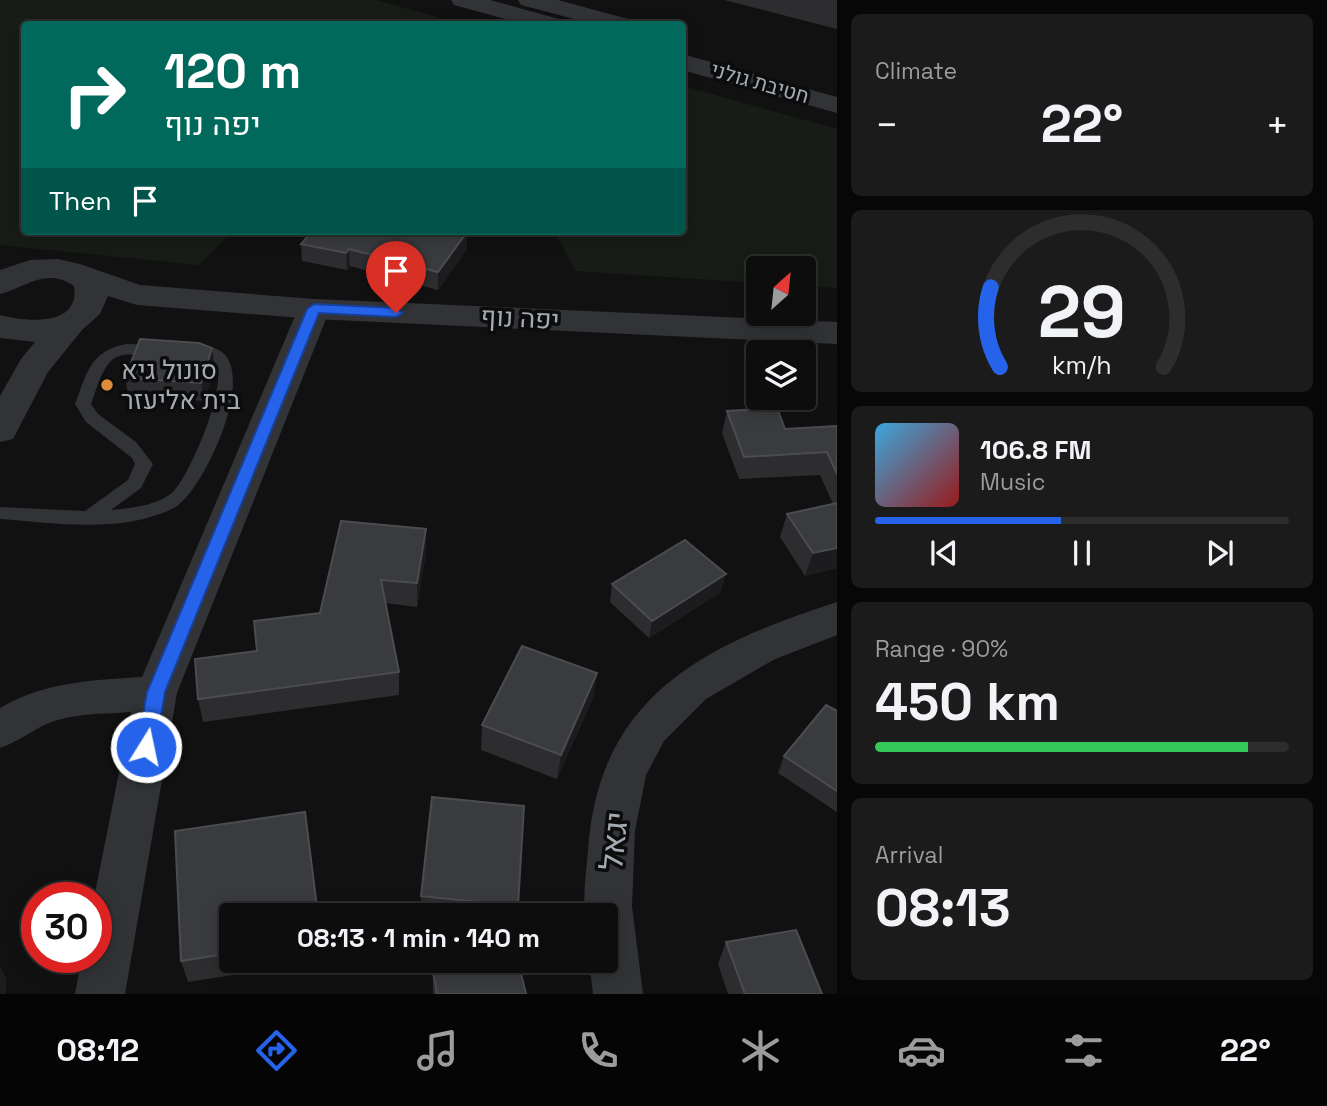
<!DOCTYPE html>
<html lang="en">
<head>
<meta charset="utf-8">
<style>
	body { margin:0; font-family:"Space Grotesk",Heebo,sans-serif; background:#1b1b1c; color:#f1f3f6; height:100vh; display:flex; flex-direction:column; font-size:26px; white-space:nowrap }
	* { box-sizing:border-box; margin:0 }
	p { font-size:23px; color:#9a9c9e }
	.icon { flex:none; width:38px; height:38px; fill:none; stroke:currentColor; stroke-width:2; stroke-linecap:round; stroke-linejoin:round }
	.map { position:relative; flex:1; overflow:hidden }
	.details { display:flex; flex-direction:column; gap:14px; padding:14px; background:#070708; width:490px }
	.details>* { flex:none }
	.banner { position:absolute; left:21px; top:21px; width:665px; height:214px; border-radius:7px; box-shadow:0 4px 18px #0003,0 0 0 2px #2d2d2e; background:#00695c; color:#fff; overflow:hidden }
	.needle { width:46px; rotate:27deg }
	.fabs { position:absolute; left:746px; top:256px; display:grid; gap:14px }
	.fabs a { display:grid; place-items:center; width:70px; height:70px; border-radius:7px; background:#0d0d0e; box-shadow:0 4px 18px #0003,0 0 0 2px #2d2d2e; font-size:35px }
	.speed { position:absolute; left:21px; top:882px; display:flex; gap:14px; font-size:35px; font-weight:700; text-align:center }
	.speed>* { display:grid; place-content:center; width:91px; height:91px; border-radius:50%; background:#0d0d0e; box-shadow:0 4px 18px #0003,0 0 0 2px #2d2d2e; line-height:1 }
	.speed .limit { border:10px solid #d22; background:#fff; color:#111 }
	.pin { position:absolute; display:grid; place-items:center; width:60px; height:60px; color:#fff; margin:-72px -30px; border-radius:50% 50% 50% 0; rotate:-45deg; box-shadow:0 0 7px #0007 }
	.pin .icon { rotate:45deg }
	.me { position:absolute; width:77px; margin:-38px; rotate:10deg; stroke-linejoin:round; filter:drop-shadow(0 0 5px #0008) }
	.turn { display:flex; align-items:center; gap:24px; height:147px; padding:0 28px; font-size:32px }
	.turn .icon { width:91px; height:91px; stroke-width:2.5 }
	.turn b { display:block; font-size:49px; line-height:60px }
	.then { display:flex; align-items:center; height:66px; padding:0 28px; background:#0003; gap:14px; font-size:26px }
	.big { font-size:52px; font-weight:700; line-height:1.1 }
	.details .widget { flex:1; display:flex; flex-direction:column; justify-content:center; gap:10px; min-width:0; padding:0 24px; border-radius:10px; background:#1b1b1c }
	.details .dial { align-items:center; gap:0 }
	.dial svg { height:182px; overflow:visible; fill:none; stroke:#2d2d2e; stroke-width:7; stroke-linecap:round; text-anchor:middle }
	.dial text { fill:#f1f3f6; stroke:none }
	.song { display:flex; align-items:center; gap:21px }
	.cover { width:84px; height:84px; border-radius:10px; background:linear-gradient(135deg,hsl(200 70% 55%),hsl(0 70% 35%)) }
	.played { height:7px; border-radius:4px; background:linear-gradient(90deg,#2563eb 45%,#2d2d2e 45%) }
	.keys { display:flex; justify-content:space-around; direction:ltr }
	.heat { display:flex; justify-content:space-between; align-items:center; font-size:38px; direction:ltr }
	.charge { height:10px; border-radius:5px; background:linear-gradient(90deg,#34c759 90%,#2d2d2e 0) }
	.trip { position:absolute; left:219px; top:903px; width:399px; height:70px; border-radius:7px; background:#0d0d0e; box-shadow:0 4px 18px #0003,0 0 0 2px #2d2d2e; font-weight:700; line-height:70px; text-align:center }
	.dock { display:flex; height:112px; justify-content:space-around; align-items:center; background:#050506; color:#9a9c9e }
	.dock .icon { width:49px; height:49px }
	.dock .on { color:#2563eb }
	.dock b { font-size:32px; color:#f1f3f6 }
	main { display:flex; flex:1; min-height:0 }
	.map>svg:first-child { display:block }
	.green { fill:#171c17 }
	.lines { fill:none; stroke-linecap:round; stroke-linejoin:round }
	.service { fill:#323336; fill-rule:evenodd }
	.minor { fill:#323336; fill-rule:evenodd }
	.tertiary { fill:#323336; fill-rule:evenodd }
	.wall { fill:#2d2d30 }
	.shaded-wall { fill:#1c1c1e }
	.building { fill:#3a3b3e; stroke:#4a4c50; stroke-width:2 }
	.route { fill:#2563eb; stroke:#184099; stroke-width:2 }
	.poi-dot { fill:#de8b3d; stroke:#0c0c0d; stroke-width:2.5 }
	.labels { text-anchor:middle; stroke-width:7; stroke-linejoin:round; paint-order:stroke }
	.far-street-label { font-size:21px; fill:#a3aab1; stroke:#0c0c0d }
	.street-label { font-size:26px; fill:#a3aab1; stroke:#0c0c0d }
	.poi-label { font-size:26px; fill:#a3aab1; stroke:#0c0c0d; text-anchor:start }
	.near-street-label { font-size:32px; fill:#a3aab1; stroke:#0c0c0d }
</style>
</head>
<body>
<main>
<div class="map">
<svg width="837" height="994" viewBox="0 0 837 994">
	<rect width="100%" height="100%" fill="#111112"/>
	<g class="green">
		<polygon points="0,0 376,0 463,24 24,24 24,231 233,231 199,265 0,245"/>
		<polygon points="683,86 837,129 837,288 803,286 803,268 758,268 758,283 576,271 554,231 682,231"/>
	</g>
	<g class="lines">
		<path class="service" d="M126 344 160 345 168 350C154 364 125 345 110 362 100 373 96 391 91 404L98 414 136 442 153 464 141 488 111 510C132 508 156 506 173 492 189 477 233 377 213 361 206 356 194 359 186 357L184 353 186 349C281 324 208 490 174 508 122 534 56 523 0 519V507L85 511 128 480 135 464 132 458 86 422 75 404C87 373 90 351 126 344Z"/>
		<g class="minor">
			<path d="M314 299 325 302 330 309 177 693 125 994H75L82 957H96V898H94L131 712C105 714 74 713 49 723 32 730 18 742 0 748V708C44 682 92 680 142 677L298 309 303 302Z"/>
			<path d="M837 602V635L773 660 706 699 664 741 646 775 635 831 632 906 643 994H593L589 961H606V915H585C583 894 586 872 588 851 598 696 704 645 837 602Z"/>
		</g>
		<g class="tertiary">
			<polygon points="451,0 490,0 559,19 562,24 524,24 454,5"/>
			<polygon points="518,0 558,0 628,19 631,24 593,24 521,5"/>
			<polygon points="682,54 837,97 837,113 682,70"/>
			<path d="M58 259 80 264 140 285 314 299 837 322V344L314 319 137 305 108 296 100 314 82 330 48 372 13 439 0 442V396L21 359 35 342 0 338V315C25 322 81 327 74 286 47 267 26 287 0 294V270L30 260Z"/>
		</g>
	</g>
	<g class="wall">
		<polygon points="724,0 837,0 837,29"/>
		<polygon points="301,244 467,249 438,290 350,266 347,270 302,261"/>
		<polygon points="212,348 215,366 204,401 128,395 125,378"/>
		<polygon points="727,411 785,429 837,426 837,568 805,576 780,537 787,514 833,504 820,475 739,479 722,433"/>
		<polygon points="426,529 426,553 417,607 385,603 399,672 399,695 203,722 198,699 320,613"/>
		<polygon points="612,584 721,592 649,638 610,602"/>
		<polygon points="597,673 593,698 557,779 481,750 482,725"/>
		<polygon points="837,711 837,812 778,773 784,756"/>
		<polygon points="421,896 518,906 517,915 421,915"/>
		<polygon points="231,915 231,961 323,961 188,982 181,961"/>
		<polygon points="726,942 822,994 728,994 718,964"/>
		<polygon points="433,972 526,994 433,994"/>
	</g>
	<g class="shaded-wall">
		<polygon points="467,232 467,249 438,290 438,272"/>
		<polygon points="349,249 350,266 347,270 346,253"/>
		<polygon points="212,348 215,366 204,401 201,383"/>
		<polygon points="426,529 426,553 417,607 417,583"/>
		<polygon points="837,548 837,568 805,576 813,553"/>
		<polygon points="726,574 721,592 649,638 652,621"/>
		<polygon points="597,673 593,698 557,779 561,755"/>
		<polygon points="0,966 6,978 6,994 0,994"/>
	</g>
	<g class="building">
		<polygon points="312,231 465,231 467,232 438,272 349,249 346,253 301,244"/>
		<polygon points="140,339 199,343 212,348 201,383 125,378"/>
		<polygon points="777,408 785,429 837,426 837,474 827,452 744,457 727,411"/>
		<polygon points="837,503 837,548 813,553 787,514"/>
		<polygon points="341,521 426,529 417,583 381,580 399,672 198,699 195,659 257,651 254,621 320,613"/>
		<polygon points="685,540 726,574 652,621 612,584"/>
		<polygon points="522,646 597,673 561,755 482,725"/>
		<polygon points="826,705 837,711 837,791 784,756"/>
		<polygon points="432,797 524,806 518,906 421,896"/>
		<polygon points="305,812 318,915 231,915 231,953 181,961 175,831"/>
		<polygon points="796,930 822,994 745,994 726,942"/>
		<polygon points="503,961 518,961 526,994 437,994 433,972"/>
	</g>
	<polygon class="route" points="314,304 396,308 403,313 396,317 319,313 165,692 156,747 153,753 146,755 139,753 137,747 147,692 307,309"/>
	<circle class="poi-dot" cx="107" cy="385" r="7"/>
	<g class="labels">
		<g class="far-street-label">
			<text transform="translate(760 83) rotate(16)" y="7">חטיבת גולני</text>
		</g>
		<g class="street-label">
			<text transform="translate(520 318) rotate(3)" y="9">יפה נוף</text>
		</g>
		<g class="poi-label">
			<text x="121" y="379">סונול גיא<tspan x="121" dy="30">בית אליעזר</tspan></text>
		</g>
		<g class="near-street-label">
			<text transform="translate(614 841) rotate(-84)" y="11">יגאל</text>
		</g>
	</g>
</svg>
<div class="fabs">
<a><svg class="needle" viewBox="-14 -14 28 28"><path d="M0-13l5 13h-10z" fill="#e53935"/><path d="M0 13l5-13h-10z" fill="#9a9c9e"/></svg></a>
<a><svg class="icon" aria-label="layers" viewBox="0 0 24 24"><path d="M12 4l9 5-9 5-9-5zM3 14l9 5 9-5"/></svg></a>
</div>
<div class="speed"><div class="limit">30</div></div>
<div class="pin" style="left:396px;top:313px;background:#d93025"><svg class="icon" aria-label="arrive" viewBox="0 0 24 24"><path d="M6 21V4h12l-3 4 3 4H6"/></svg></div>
<svg class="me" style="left:146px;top:747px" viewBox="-20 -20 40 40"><circle r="17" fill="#2563eb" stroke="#fff" stroke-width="3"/><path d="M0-11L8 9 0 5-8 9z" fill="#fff"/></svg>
<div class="trip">08:13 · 1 min · 140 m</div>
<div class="banner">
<div class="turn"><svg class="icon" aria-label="right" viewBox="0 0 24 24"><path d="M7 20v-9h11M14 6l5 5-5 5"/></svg><div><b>120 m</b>יפה נוף</div></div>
<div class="then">Then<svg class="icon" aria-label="arrive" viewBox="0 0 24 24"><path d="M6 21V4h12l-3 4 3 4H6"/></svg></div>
</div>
</div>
<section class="details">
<div class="widget"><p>Climate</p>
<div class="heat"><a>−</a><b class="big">22°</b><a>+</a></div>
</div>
<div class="widget dial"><svg viewBox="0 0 100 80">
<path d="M14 69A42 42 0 1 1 86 69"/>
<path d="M14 69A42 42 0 0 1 10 34" stroke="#2563eb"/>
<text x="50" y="56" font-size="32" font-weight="700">29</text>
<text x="50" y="72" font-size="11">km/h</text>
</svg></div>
<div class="widget">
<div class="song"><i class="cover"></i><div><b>106.8 FM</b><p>Music</p></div></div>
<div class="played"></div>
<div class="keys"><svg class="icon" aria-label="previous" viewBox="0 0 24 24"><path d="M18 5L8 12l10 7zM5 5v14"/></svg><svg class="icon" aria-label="pause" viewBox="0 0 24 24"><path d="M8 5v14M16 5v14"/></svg><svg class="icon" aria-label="next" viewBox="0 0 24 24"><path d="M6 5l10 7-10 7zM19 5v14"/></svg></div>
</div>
<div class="widget"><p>Range · 90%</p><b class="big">450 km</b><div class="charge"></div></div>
<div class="widget"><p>Arrival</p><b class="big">08:13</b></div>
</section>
</main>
<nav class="dock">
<b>08:12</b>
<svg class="icon on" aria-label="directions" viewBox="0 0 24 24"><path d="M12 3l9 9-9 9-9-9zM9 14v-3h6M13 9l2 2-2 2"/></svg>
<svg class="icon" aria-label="music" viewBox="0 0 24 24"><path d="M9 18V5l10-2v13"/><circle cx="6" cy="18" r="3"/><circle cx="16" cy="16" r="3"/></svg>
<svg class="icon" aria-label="phone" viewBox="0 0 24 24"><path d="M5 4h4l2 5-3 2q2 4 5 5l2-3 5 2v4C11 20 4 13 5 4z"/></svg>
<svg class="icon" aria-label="climate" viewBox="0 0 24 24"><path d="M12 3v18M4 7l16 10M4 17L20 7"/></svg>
<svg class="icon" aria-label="car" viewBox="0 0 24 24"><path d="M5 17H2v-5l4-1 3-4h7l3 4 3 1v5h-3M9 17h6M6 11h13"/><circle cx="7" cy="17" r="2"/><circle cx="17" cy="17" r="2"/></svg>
<svg class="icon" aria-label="filters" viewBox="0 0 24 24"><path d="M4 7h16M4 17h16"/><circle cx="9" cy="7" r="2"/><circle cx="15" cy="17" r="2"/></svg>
<b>22°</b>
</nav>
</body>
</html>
